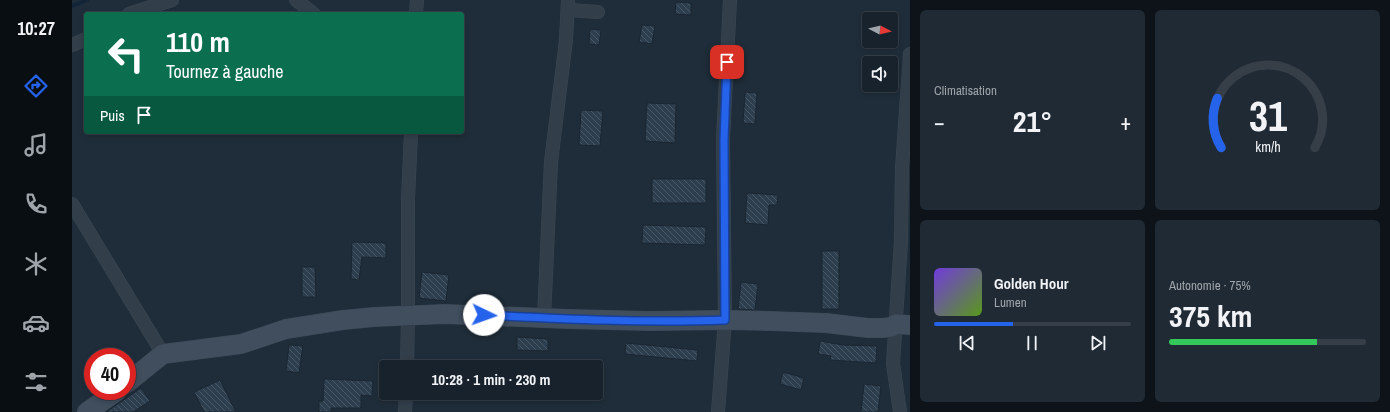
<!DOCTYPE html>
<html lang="fr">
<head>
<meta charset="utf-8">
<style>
	body { margin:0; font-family:"Archivo Narrow",sans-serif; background:#202a34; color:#f1f3f6; height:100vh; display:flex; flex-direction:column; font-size:15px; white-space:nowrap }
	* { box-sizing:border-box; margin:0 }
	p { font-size:13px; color:#9ea4a9 }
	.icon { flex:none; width:22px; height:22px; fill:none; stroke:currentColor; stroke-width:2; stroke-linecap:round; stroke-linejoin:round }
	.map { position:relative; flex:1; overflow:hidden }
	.side { display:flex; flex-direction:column; gap:10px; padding:10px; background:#0d1318; width:480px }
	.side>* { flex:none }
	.top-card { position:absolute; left:12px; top:12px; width:380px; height:122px; border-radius:4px; box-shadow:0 2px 6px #0003,0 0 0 1px #363f48; background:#0b6e4f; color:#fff; overflow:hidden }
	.needle { width:26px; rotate:97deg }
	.fabs { position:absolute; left:790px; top:12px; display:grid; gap:8px }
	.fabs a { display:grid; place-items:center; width:36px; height:36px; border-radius:4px; background:#17222c; box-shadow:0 2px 6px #0003,0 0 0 1px #363f48; font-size:20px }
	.speed { position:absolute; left:12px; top:348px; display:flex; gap:8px; font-size:20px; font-weight:700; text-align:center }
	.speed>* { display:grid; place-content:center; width:52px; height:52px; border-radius:50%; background:#17222c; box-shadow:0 2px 6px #0003,0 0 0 1px #363f48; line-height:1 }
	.speed .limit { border:6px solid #d22; background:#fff; color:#111 }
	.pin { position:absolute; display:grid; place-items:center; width:34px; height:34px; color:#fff; margin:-17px; border-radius:8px; box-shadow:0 2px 6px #0006 }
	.me { position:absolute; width:44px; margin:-22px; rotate:93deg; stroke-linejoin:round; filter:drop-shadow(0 0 3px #0008) }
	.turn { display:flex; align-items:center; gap:14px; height:84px; padding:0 16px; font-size:18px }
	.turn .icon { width:52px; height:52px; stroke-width:2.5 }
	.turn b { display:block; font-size:28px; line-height:34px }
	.then { display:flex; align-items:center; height:38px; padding:0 16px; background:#0003; gap:8px; font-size:15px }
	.big { font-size:30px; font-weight:700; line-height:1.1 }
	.side .widget { flex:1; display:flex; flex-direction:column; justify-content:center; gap:6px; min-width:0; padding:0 14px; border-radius:6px; background:#202a34 }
	.side .dial { align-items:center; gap:0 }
	.dial svg { height:104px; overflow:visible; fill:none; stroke:#363f48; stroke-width:7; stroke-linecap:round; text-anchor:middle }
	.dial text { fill:#f1f3f6; stroke:none }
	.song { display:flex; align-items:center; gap:12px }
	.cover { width:48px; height:48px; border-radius:6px; background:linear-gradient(135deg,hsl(260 70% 55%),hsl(90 70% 35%)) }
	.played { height:4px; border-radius:2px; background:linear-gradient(90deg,#2563eb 40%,#363f48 40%) }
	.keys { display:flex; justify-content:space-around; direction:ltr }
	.heat { display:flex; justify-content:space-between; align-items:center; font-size:22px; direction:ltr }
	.charge { height:6px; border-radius:3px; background:linear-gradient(90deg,#34c759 75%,#363f48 0) }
	.side .tiles { flex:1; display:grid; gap:10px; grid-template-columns:repeat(2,1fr) }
	.trip { position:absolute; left:307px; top:360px; width:224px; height:40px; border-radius:4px; background:#17222c; box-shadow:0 2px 6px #0003,0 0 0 1px #363f48; font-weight:700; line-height:40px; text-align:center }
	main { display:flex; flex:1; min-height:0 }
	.tab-bar { display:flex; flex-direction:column; width:72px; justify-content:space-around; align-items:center; background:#090e12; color:#9ea4a9 }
	.tab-bar .icon { width:28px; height:28px }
	.tab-bar .current { color:#2563eb }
	.tab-bar b { font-size:18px; color:#f1f3f6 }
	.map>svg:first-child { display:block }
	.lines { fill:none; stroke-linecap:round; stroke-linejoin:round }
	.stream { stroke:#122538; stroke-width:4 }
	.building { fill:url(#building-back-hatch); stroke:#1a2631 }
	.street-casing { stroke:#3c4854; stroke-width:14 }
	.secondary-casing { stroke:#3c4854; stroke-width:20 }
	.street { stroke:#323f4b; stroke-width:13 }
	.secondary { stroke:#404e5e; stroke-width:19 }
	.route-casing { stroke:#184099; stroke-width:10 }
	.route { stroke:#2563eb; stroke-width:7 }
</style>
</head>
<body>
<main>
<nav class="tab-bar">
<b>10:27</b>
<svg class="icon current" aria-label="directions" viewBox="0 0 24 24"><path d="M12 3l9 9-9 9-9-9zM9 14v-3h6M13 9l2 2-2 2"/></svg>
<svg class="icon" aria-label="music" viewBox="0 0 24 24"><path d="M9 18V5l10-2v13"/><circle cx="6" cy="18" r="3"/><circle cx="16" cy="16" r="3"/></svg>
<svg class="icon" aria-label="phone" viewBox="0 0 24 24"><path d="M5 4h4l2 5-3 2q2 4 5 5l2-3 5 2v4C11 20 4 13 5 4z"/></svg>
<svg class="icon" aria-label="climate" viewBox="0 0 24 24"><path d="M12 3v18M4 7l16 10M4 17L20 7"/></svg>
<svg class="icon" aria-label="car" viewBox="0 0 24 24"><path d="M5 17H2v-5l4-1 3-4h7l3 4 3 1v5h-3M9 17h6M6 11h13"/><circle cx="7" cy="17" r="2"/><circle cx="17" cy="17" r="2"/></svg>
<svg class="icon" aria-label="filters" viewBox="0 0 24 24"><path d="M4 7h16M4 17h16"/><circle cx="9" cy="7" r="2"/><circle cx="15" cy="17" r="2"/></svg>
</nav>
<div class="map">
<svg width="838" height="412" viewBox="0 0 838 412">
	<defs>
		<pattern id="building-back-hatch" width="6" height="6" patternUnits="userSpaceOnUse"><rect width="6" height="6" fill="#2d3e4f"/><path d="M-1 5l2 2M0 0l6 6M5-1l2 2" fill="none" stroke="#495867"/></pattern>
	</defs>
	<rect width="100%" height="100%" fill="#1f2d3a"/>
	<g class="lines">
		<polyline class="stream" points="0,6 15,0"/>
	</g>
	<g class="building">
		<polygon points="604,2 619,3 619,15 603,14"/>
		<polygon points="570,25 583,26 580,44 567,42"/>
		<polygon points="518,29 529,30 527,45 517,44"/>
		<polygon points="673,92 685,93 683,124 671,123"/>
		<polygon points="575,103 604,104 603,143 573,141"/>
		<polygon points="509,110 531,111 528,146 507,145"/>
		<rect x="580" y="179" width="54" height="24"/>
		<polygon points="675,193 706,195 705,205 697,205 696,225 673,223"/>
		<polygon points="571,225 634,227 633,245 570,243"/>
		<polygon points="280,242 314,243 314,258 290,257 287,280 279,279"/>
		<rect x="750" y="251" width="17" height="58"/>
		<polygon points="230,267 243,267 244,297 230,297"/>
		<polygon points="350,272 377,275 374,301 347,298"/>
		<polygon points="669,282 686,284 683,310 666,309"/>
		<polygon points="445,337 476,339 476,351 445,350"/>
		<polygon points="748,341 771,345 805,346 804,363 758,360 759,356 746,354"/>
		<polygon points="554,343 626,350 625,361 553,354"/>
		<polygon points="217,345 231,346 227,373 214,371"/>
		<polygon points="711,372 732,378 729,390 708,384"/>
		<polygon points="252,379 301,381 300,396 289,395 289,408 259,408 259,412 247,412 247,401 251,401"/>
		<polygon points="148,380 164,412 132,412 122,392"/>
		<polygon points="792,384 809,386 806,412 789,412"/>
		<polygon points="69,388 78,401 61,412 34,412"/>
	</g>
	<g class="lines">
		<defs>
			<g id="street">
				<polyline points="224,0 242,14"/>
				<polyline points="496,10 526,12"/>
				<polyline points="57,14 100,0"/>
				<polyline points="344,14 345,0"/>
				<polyline points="0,45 14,39"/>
				<polyline points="0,204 91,354"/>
				<polyline points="472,318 479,162 494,40 496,0"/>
				<polyline points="335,367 336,315 336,199 339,132"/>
				<polyline points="333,412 334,393"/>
				<polyline points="646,412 653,320 651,140 658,0"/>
				<polyline points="828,412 821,364 829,241 830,168 838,54"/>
			</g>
			<g id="secondary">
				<polyline points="55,383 91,354 169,344 214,329 271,320 302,317 373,314 496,319 577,321 653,320 698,321 754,323 796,328 811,328 819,327 824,324 838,325"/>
				<polyline points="15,412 45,391"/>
			</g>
		</defs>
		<use href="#street" class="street-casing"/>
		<use href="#secondary" class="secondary-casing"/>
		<use href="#street" class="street"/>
		<use href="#secondary" class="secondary"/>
	</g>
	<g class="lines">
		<defs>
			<path id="route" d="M412 315C492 319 572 323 653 320L652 140 655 62"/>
		</defs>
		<use href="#route" class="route-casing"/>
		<use href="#route" class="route"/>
	</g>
</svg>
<div class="fabs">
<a><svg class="needle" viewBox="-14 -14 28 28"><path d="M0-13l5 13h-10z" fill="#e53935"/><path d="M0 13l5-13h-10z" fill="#9ea4a9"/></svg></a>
<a><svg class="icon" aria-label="sound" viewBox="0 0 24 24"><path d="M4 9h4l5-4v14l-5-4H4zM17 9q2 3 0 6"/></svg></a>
</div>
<div class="speed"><div class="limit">40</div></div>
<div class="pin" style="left:655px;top:62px;background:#d93025"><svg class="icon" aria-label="arrive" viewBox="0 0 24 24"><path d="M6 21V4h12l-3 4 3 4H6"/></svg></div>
<svg class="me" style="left:412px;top:315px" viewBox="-20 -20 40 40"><circle r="19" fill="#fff"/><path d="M0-13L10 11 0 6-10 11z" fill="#2563eb"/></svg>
<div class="trip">10:28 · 1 min · 230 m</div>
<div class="top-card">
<div class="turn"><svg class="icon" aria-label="left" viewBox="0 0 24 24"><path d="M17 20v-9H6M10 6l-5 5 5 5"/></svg><div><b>110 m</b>Tournez à gauche</div></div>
<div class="then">Puis<svg class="icon" aria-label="arrive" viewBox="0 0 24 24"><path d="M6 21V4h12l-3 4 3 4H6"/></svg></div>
</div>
</div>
<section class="side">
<div class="tiles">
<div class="widget"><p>Climatisation</p>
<div class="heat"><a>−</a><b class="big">21°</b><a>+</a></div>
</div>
<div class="widget dial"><svg viewBox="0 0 100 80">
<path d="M14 69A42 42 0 1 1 86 69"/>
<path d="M14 69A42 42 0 0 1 11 31" stroke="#2563eb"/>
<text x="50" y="56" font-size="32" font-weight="700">31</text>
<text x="50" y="72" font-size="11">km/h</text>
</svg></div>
<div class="widget">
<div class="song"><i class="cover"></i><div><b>Golden Hour</b><p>Lumen</p></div></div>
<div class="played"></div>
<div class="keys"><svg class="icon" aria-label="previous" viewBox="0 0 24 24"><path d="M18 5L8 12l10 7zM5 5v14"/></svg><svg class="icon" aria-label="pause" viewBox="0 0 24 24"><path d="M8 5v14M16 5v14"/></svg><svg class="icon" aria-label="next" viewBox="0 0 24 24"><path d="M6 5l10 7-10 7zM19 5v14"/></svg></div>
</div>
<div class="widget"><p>Autonomie · 75%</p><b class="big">375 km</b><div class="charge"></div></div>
</div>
</section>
</main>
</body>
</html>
